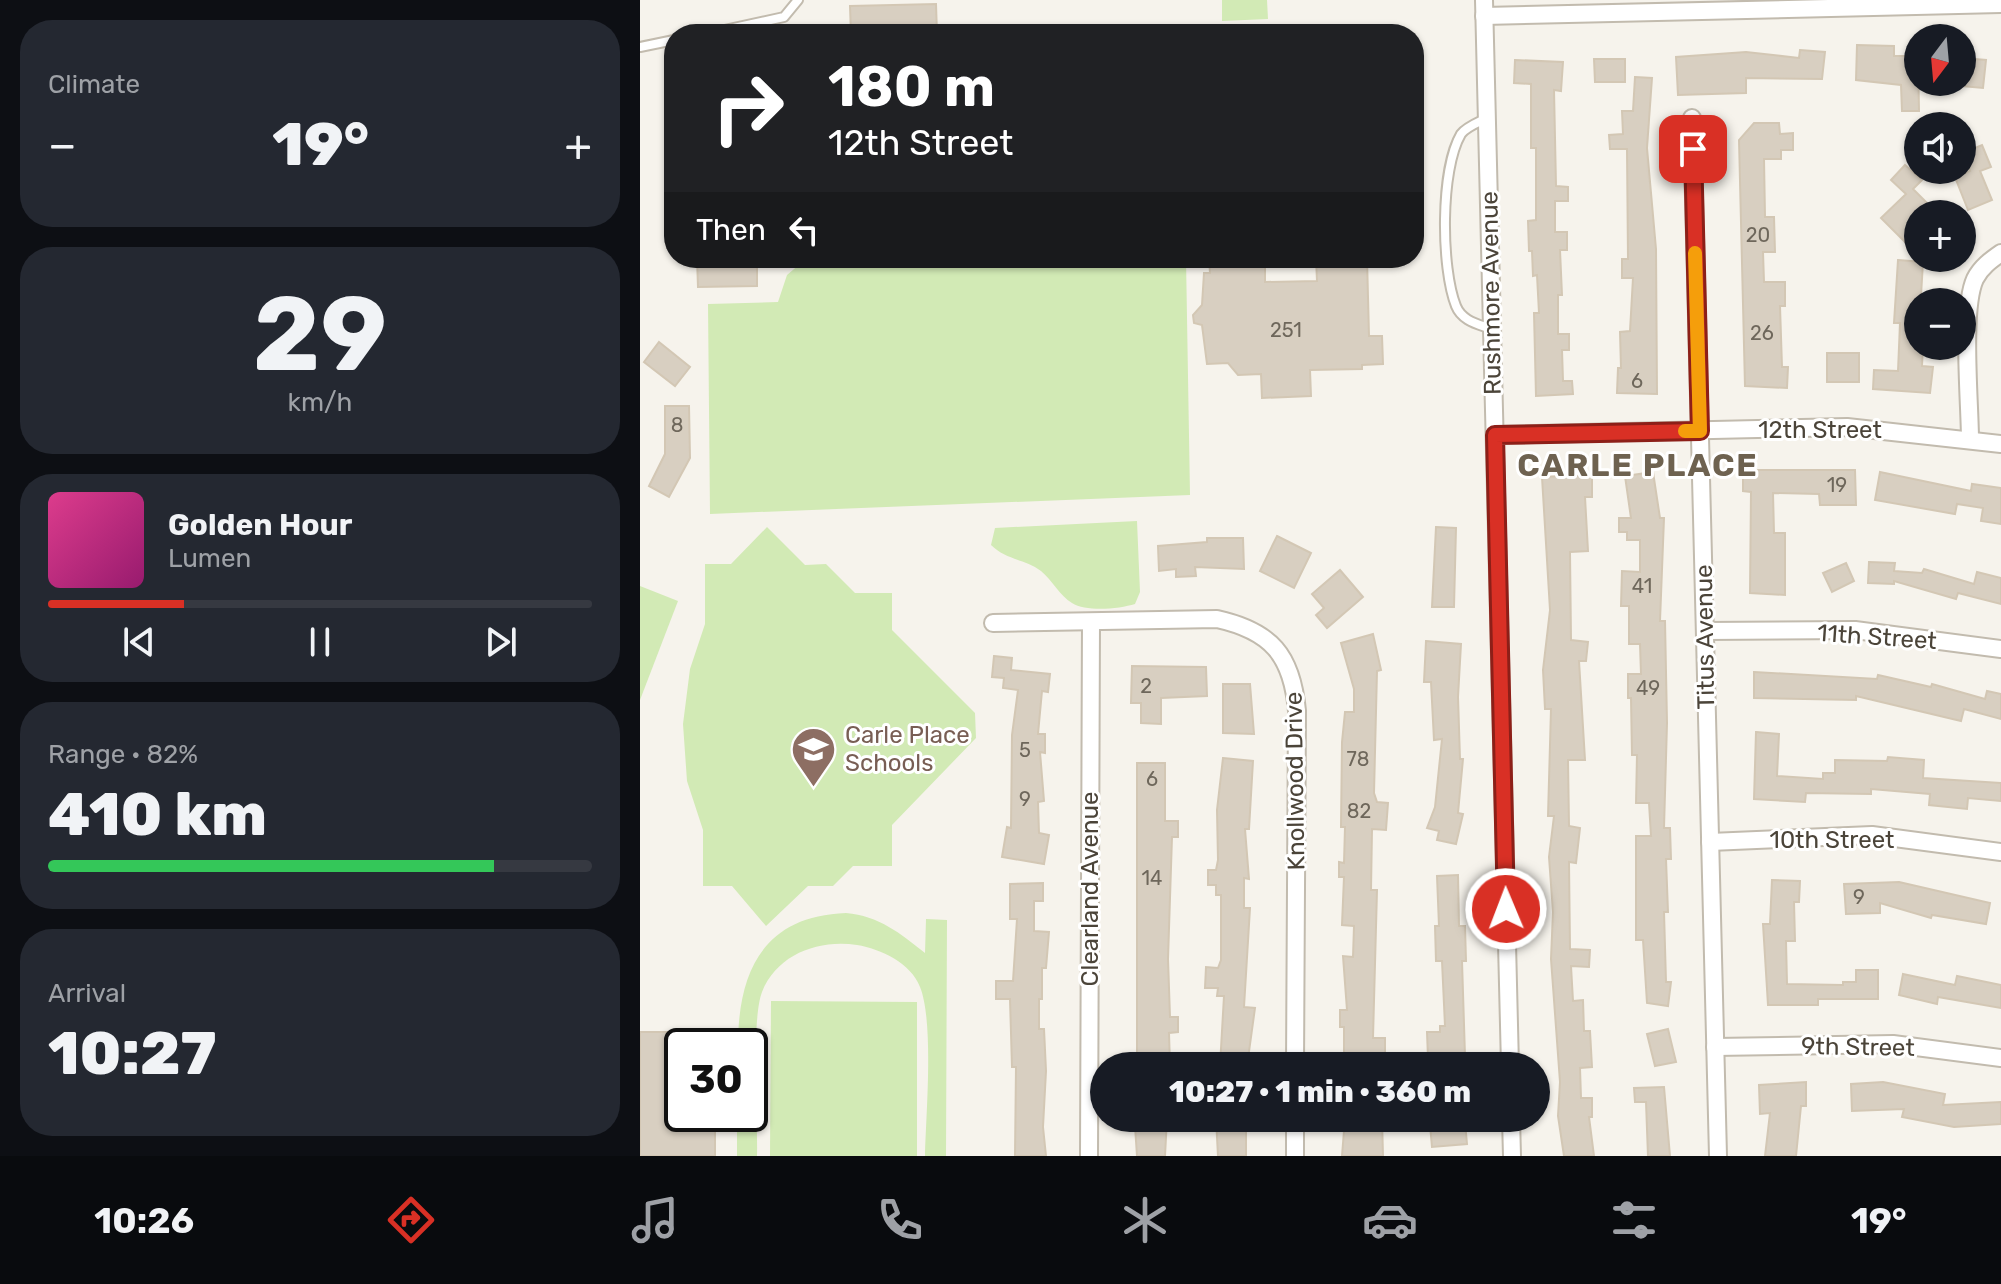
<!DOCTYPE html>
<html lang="en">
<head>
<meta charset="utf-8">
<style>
	body { margin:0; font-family:Rubik,sans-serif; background:#242831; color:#f1f3f6; height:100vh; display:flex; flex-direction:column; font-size:30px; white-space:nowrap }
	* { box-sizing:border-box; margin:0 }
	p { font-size:26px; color:#9ea1a6 }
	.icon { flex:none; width:44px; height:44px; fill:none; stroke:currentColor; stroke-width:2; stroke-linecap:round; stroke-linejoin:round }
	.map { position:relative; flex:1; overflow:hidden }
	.drawer { display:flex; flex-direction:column; gap:20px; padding:20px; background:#0d0f14; width:640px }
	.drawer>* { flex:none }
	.hud { position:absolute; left:24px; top:24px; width:760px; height:244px; border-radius:32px; box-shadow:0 2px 6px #0004; background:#202124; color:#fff; overflow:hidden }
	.needle { width:52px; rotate:196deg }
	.controls { position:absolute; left:1264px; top:24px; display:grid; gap:16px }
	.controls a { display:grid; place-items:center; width:72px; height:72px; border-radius:50%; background:#171b24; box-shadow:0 2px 6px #0004; font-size:40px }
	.speed { position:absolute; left:24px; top:1028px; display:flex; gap:16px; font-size:40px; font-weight:700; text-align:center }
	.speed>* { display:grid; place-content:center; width:104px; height:104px; border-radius:50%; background:#171b24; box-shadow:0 2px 6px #0004; line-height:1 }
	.speed .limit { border:4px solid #111; border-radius:12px; background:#fff; color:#111 }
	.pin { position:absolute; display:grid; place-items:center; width:68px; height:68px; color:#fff; margin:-34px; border-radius:16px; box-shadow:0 4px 12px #0006 }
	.me { position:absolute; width:88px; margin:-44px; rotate:359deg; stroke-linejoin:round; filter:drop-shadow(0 0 6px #0008) }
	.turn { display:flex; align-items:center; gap:28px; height:168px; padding:0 32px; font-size:36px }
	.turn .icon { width:104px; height:104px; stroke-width:2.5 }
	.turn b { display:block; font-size:56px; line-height:68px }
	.then { display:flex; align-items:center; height:76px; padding:0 32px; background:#0003; gap:16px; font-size:30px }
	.big { font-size:60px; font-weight:800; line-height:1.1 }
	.drawer .tile { flex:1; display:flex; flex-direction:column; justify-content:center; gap:12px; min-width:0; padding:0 28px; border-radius:32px; background:#242831 }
	.drawer .dial { align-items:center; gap:0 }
	.dial b { font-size:104px; line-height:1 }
	.song { display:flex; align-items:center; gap:24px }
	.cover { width:96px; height:96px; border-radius:12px; background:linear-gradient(135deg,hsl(330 70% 55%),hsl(320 70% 35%)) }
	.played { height:8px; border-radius:4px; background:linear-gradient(90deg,#d93025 25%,#363941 25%) }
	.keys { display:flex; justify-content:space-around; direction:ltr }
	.heat { display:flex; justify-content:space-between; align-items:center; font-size:44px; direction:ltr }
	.charge { height:12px; border-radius:6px; background:linear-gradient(90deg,#34c759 82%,#363941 0) }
	.trip { position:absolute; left:450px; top:1052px; width:460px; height:80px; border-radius:40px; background:#171b24; box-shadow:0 2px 6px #0004; font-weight:800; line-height:80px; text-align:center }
	.tab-bar { display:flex; height:128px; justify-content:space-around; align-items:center; background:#090b0e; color:#9ea1a6 }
	.tab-bar .icon { width:56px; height:56px }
	.tab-bar .active { color:#d93025 }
	.tab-bar b { font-size:36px; color:#f1f3f6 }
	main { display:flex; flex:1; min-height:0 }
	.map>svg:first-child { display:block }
	.green { fill:#d2eab5 }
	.building { fill:#d8cfc1; stroke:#d3c7b4; stroke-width:2 }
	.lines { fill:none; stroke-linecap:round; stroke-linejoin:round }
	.lane-casing { stroke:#c2bbae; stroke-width:12 }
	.street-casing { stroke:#c2bbae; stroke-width:20 }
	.lane { stroke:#fff; stroke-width:8 }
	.street { stroke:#fff; stroke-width:16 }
	.route-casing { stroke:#8d1f18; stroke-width:20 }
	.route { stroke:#d93025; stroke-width:14 }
	.slow { stroke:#f59e0b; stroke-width:14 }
	.labels { text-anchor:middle; stroke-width:6; stroke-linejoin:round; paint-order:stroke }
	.number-label { font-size:20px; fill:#6e675b }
	.street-label { font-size:24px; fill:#4b4439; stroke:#fff }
	.education-label { font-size:24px; fill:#785e54; stroke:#fff; text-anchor:start }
	.district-label { font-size:32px; font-weight:bold; letter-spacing:2px; fill:#6e6250; stroke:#fff }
</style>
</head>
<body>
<main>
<section class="drawer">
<div class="tile"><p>Climate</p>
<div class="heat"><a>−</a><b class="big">19°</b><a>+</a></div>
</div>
<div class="tile dial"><b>29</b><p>km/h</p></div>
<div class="tile">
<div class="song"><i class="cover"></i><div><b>Golden Hour</b><p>Lumen</p></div></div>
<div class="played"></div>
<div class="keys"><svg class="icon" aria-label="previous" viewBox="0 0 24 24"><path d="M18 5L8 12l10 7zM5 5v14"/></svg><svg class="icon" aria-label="pause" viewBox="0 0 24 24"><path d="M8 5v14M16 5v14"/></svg><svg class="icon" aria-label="next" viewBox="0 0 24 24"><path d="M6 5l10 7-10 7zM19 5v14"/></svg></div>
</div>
<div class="tile"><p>Range · 82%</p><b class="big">410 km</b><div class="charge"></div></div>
<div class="tile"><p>Arrival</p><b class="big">10:27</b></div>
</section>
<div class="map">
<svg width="1361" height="1156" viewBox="0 0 1361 1156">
	<rect width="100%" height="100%" fill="#f6f3ec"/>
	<g class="green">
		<polygon points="582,0 627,0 628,19 582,21"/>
		<polygon points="167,258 546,258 550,495 70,514 68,304 138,302 147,275"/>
		<path d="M497 521 500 592 495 604C479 609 446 612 432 603 420 596 412 580 401 571 385 559 366 560 351 545L355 528Z"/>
		<polygon points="127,527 165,565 186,564 215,593 252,593 252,630 335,713 336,738 252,825 252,866 213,866 193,886 168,886 126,926 92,886 63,886 63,830 47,781 43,724 50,669 65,624 65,564 91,564"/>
		<polygon points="0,586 38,601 0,700"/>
		<path d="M206 913C239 916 260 933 285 953L286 919 307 920 306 1156H285C286 1115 294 1021 280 987 271 963 241 949 217 945 179 939 137 954 122 992 111 1021 118 1120 117 1156H97V1114H110V1046H98C98 972 123 916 206 913Z"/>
		<polygon points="131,1001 277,1002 277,1156 130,1156"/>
	</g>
	<g class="building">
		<polygon points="296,4 297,34 211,34 210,6"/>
		<polygon points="1217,45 1254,46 1254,56 1278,56 1279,111 1262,111 1261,85 1216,80"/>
		<polygon points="1160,50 1185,52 1182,79 1106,78 1106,93 1038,95 1036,57 1106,52 1159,58"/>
		<polygon points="1322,58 1346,60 1343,88 1322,86"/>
		<polygon points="954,59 985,59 985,82 955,82"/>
		<polygon points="875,60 923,62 921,91 914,90 916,186 928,187 928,201 915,201 915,232 927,232 927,250 920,250 922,295 918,295 918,334 929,334 929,350 922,350 923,381 932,381 933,394 896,396 894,313 899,313 897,275 893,276 892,251 889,251 888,221 896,220 896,148 891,148 891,84 874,83"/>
		<polygon points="995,77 1012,78 1007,148 1016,249 1017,394 977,393 978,368 981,368 980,332 990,331 993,278 982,278 982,259 988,259 987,149 970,149 969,135 983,134 982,111 993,111"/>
		<polygon points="1114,123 1139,123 1140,134 1153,133 1153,150 1141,150 1141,159 1124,159 1125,217 1134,217 1135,252 1123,252 1124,282 1145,282 1145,306 1140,306 1142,367 1148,367 1147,388 1105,386 1099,140"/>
		<polygon points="1342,145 1351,167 1340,171 1352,200 1328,210 1315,177 1330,171 1323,153"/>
		<polygon points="1265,165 1282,180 1273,189 1298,214 1278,214 1278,255 1241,218 1266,194 1251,180"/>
		<polygon points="57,258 117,258 117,286 58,287"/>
		<polygon points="569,258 625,258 625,282 677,281 676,258 727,258 729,336 742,336 743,364 722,365 722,369 670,370 671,396 622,398 621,374 598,375 588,363 567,364 562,325 554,323 553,315 562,305 564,273 570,273"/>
		<polygon points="1258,260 1283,262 1278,346 1283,346 1282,366 1293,367 1290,393 1233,389 1234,370 1258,371 1260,323 1254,323"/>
		<polygon points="19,342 50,367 35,386 4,362"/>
		<rect x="1187" y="353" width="32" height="29"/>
		<polygon points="25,406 49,406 50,458 29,497 9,486 25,454"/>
		<polygon points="1103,470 1215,470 1216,505 1180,505 1179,494 1133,493 1134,533 1145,533 1145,595 1110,593 1111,492 1103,491"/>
		<polygon points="1013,472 1020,518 1024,518 1020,621 1025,621 1027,723 1024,828 1030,828 1031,859 1026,859 1028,912 1024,912 1026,982 1031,982 1028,1006 1007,1003 1003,940 996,940 996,836 1011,836 1009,803 996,803 997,755 992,755 991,698 988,698 988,674 1001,674 1000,644 989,644 989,606 981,606 982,571 1000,572 1000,540 987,540 987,532 979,532 979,518 991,518 985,476"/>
		<polygon points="1240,472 1331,491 1332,484 1361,488 1361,524 1341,521 1343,508 1317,504 1315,514 1235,500"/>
		<polygon points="952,475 952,497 945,497 948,551 930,552 931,640 948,642 946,661 939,661 945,760 928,760 929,826 940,828 936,863 929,862 930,949 950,950 949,967 931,966 933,1001 943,1000 944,1031 950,1031 952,1067 940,1068 941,1098 952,1098 952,1117 949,1117 954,1156 924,1156 918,1116 920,1082 911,959 913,912 909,857 914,816 908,816 911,709 905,709 903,670 910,610 902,477"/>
		<polygon points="796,527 816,528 814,607 792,607"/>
		<polygon points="637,536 671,553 654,588 620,571"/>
		<polygon points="567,538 603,538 604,569 555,567 556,576 536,577 536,569 519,571 518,546 567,542"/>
		<polygon points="1229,562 1255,563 1254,571 1282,573 1284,569 1334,584 1337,572 1361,578 1361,604 1318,593 1316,599 1254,581 1254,584 1228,583"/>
		<polygon points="1206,563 1214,581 1192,592 1183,573"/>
		<polygon points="700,570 723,597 687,628 676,615 684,608 672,594"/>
		<polygon points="733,634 741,670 737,671 734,793 737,802 748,803 746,830 732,829 731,890 737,890 733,1038 745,1038 745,1066 704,1066 704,1027 700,1027 700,1010 707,1010 703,956 713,957 714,926 702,925 704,877 699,877 699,862 704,863 705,827 701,827 702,742 705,712 714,712 714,689 701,643"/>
		<polygon points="786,641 821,644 818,697 820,759 823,759 818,813 823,814 816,844 797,840 799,831 787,828 795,807 802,739 794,740 791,682 784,682"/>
		<polygon points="354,656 372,658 371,670 410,674 408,692 402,691 398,734 405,734 405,753 400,752 404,801 398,802 399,833 409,835 404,864 362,857 367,827 371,828 372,735 378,690 363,688 364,678 352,677"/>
		<polygon points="492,666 566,667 567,696 521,698 521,724 501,723 501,703 491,703"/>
		<polygon points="1114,672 1237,679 1238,675 1291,687 1292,684 1345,699 1347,691 1361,694 1361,719 1324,709 1321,721 1216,696 1216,700 1114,698"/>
		<polygon points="583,684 610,684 614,734 583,733"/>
		<polygon points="1116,732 1139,734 1137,776 1183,779 1183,773 1195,773 1195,760 1247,761 1248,757 1284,760 1283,778 1361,783 1361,801 1328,798 1327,809 1289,805 1290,794 1231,789 1231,794 1166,793 1165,802 1114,799"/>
		<polygon points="583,758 613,761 609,829 605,829 609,879 604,878 604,908 610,908 604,1007 615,1008 607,1066 580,1066 584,996 577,996 578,988 565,988 566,967 578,968 581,960 581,895 576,895 576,885 568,885 568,870 576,870 578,860 577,810"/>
		<polygon points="497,763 525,763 525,821 538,821 538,837 532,837 528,959 530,1017 538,1017 538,1032 529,1033 530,1066 497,1066"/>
		<polygon points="818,875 819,926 825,926 826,961 822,961 825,1056 788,1058 787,1032 800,1032 800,1026 805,1026 802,961 796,961 795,926 799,926 797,876"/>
		<polygon points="1132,880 1160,881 1159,902 1154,902 1155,941 1146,941 1147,984 1203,985 1203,982 1216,982 1216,970 1238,970 1238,999 1178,999 1178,1005 1128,1005 1123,924 1130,924"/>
		<polygon points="1259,882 1350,903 1346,924 1292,915 1291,918 1240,903 1240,913 1206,914 1204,884"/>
		<polygon points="403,883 403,901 394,901 394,931 409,932 406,968 402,968 402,999 399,999 399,1029 404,1029 406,1071 403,1127 406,1156 375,1156 376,1067 372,1067 370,999 356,999 356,981 373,981 377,919 370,919 370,884"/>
		<polygon points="1263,974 1315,985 1317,976 1361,985 1361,1008 1298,997 1297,1004 1259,995"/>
		<polygon points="1028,1029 1036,1062 1015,1066 1007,1034"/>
		<polygon points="0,1032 74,1032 74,1046 42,1046 42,1114 75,1114 75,1156 0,1156"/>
		<polygon points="1166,1082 1166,1106 1161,1106 1156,1156 1125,1156 1130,1113 1120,1114 1119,1085"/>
		<polygon points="1243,1082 1305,1094 1303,1105 1361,1102 1361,1124 1314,1127 1262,1117 1264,1109 1212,1111 1211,1084"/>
		<polygon points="1024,1087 1030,1156 1008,1156 1006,1102 995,1102 994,1088"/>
		<polygon points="501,1118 527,1118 525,1156 497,1156 495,1126 500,1127"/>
		<polygon points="576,1118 606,1118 606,1156 578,1156"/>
		<polygon points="705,1118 742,1118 743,1156 702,1156"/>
		<polygon points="825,1122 827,1144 792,1147 790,1125"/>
	</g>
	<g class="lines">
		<defs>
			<g id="lane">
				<polyline points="66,34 144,17 158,0"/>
				<polyline points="0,47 34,40"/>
				<path d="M847 118C839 122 826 127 821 134 800 170 801 268 816 306 822 321 838 324 851 329"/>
			</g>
			<g id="street">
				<polyline points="844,0 870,1066"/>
				<polyline points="844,16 1361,4"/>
				<polyline points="1052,118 1078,1156"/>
				<polyline points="855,435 1207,427 1361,444"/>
				<path d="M1330 440C1330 403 1321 310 1335 279 1341 267 1351 260 1361 253"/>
				<path d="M353 623 577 619C631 631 652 655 657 711L655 1066"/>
				<polyline points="1065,631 1215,630 1361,649"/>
				<polyline points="1070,842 1232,835 1361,852"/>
				<polyline points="1075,1047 1253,1044 1361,1058"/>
				<polyline points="871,1118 872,1156"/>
				<polyline points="449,1156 451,622"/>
				<polyline points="655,1156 655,1118"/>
			</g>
		</defs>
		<use href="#lane" class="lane-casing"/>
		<use href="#street" class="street-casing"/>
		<use href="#lane" class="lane"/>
		<use href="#street" class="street"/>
	</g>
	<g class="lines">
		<defs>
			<polyline id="route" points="866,909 855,435 1060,431 1053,149"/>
		</defs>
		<use href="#route" class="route-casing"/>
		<use href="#route" class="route"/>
		<polyline class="slow" points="1045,431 1060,431 1055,253"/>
	</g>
	<defs>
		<symbol id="school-pin" viewBox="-11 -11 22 30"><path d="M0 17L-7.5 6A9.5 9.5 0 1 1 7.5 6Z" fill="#8d6e63" stroke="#fff"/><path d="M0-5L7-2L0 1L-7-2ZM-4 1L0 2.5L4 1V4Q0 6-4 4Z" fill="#fff"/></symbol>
	</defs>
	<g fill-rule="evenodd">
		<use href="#school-pin" x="148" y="724" width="51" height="69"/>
	</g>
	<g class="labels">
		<g class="number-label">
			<text x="1118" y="242">20</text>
			<text x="646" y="337">251</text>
			<text x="1122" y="340">26</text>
			<text x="997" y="388">6</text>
			<text x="37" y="432">8</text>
			<text x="1197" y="492">19</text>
			<text x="1002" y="593">41</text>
			<text x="506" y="693">2</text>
			<text x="1008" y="695">49</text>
			<text x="385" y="757">5</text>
			<text x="718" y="766">78</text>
			<text x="512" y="786">6</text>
			<text x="385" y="806">9</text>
			<text x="719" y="818">82</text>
			<text x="512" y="885">14</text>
			<text x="1219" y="904">9</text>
		</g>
		<g class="street-label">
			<text transform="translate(851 293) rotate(-91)" y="8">Rushmore Avenue</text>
			<text x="1180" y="438">12th Street</text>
			<text transform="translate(1065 637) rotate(-91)" y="8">Titus Avenue</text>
			<text transform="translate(1237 637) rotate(4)" y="8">11th Street</text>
			<text transform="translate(655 781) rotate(-91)" y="8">Knollwood Drive</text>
			<text x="1192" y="848">10th Street</text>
			<text transform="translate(450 889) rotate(-90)" y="8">Clearland Avenue</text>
			<text transform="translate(1218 1047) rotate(1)" y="8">9th Street</text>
		</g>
		<g class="education-label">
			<text x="205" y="743">Carle Place<tspan x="205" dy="28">Schools</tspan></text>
		</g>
		<g class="district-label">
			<text x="998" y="476">CARLE PLACE</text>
		</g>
	</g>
</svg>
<div class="controls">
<a><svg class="needle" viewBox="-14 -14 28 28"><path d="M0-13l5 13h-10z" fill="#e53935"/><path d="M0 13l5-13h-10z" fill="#9ea1a6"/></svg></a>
<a><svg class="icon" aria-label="sound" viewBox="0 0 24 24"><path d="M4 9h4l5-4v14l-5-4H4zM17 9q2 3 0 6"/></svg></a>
<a>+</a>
<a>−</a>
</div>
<div class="speed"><div class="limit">30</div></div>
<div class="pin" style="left:1053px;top:149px;background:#d93025"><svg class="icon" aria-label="arrive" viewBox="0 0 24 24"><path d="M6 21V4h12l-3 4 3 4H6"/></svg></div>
<svg class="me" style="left:866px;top:909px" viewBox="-20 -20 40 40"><circle r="17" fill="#d93025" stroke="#fff" stroke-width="3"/><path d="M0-11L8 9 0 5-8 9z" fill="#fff"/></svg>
<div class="trip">10:27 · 1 min · 360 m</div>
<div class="hud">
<div class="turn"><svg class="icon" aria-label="right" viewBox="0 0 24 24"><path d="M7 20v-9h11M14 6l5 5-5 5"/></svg><div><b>180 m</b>12th Street</div></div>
<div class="then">Then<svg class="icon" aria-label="left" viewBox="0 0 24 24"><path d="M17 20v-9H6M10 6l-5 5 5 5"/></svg></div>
</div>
</div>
</main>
<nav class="tab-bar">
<b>10:26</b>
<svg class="icon active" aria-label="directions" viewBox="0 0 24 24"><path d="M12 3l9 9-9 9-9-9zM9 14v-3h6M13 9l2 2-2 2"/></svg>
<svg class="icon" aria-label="music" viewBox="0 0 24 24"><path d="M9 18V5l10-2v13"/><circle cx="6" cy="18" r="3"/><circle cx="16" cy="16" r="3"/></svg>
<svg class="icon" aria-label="phone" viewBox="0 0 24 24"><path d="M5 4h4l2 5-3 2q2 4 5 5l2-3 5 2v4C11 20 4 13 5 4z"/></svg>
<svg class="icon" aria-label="climate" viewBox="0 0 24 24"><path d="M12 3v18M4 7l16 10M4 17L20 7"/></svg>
<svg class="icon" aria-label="car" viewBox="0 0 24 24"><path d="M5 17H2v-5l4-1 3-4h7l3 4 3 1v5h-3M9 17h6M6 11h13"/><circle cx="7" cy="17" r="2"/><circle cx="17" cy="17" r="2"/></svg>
<svg class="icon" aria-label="filters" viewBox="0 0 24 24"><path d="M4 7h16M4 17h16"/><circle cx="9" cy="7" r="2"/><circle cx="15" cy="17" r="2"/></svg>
<b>19°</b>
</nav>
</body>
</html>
